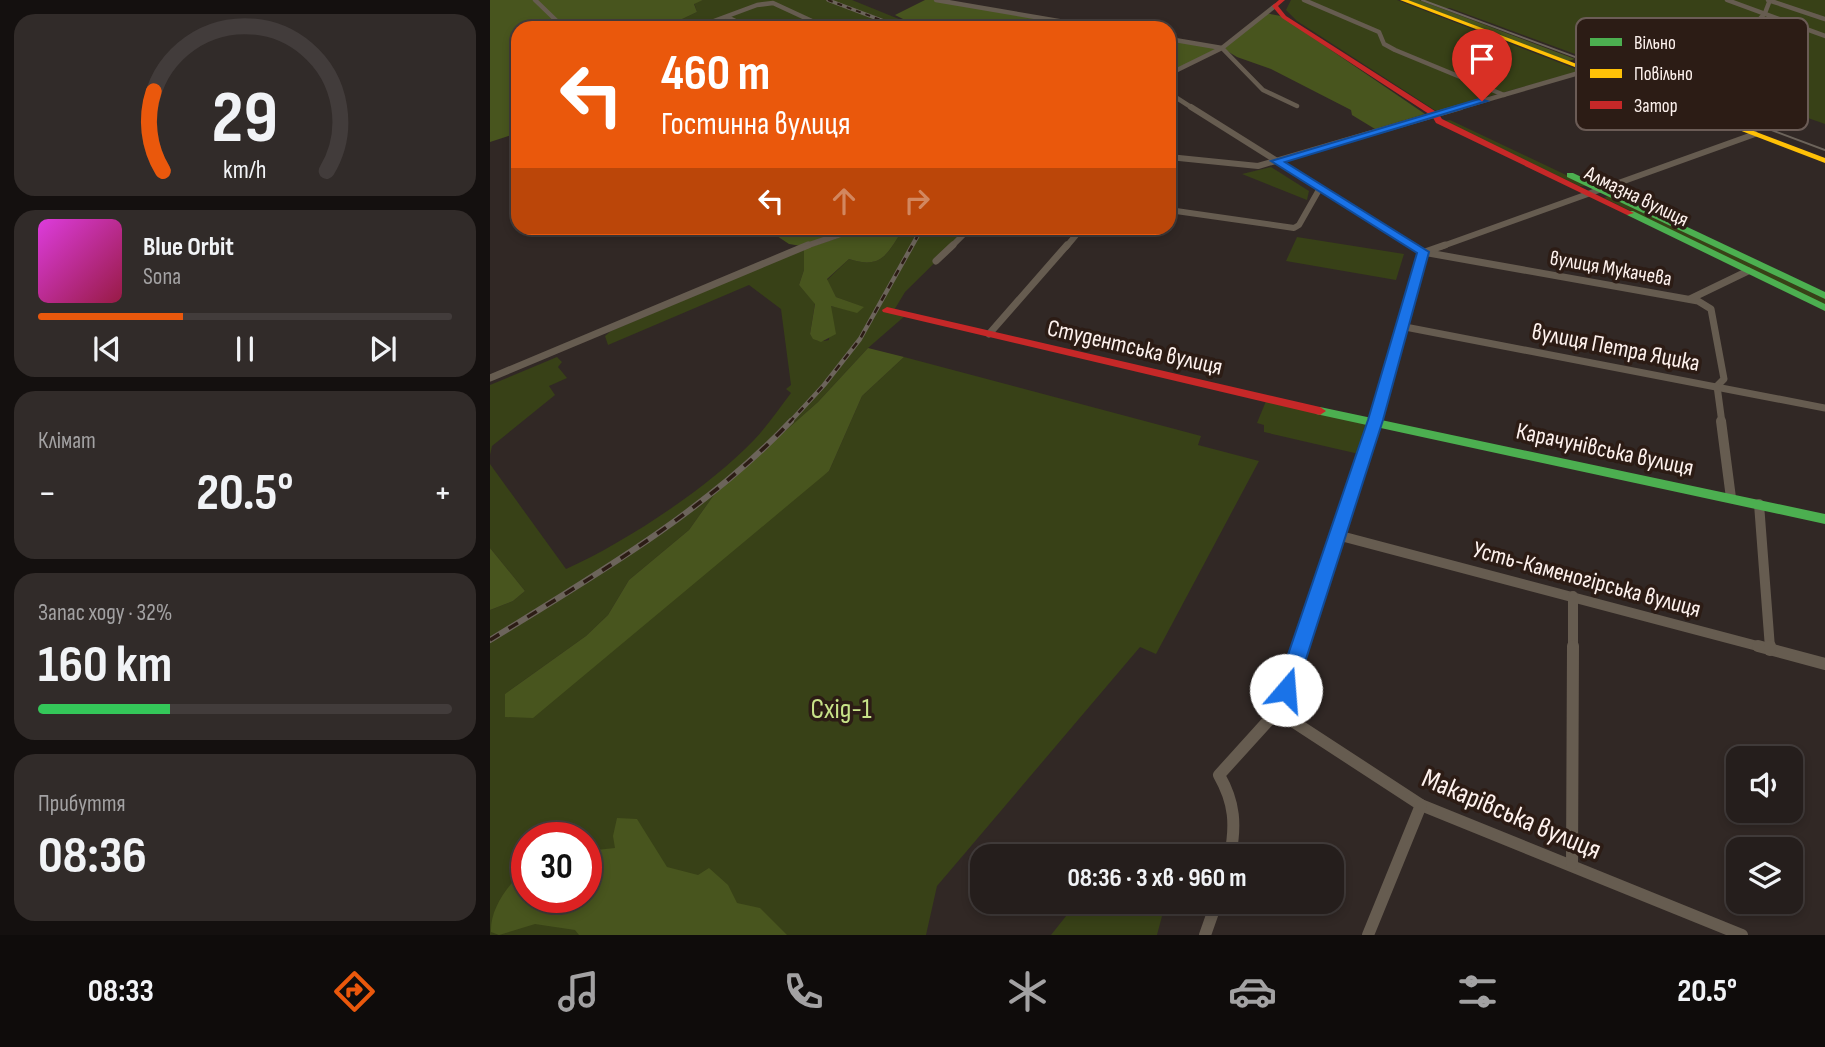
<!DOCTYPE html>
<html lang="uk">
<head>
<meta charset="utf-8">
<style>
	body { margin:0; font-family:"Sofia Sans Condensed",sans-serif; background:#312b29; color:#f1f3f6; height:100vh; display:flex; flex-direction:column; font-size:26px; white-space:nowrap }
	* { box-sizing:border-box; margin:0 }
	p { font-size:23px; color:#a3a2a3 }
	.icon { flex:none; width:38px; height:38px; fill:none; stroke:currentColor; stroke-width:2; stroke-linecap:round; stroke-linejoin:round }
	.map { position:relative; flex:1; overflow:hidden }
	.drawer { display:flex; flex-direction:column; gap:14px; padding:14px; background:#14100f; width:490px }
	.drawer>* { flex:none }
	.banner { position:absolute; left:21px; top:21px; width:665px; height:214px; border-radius:21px; box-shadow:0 4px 10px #0003,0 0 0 2px #423c3b; background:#ea580c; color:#fff; overflow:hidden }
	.buttons { position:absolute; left:1236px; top:746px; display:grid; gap:14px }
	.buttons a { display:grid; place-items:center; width:77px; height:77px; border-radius:14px; background:#251e1c; box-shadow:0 4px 10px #0003,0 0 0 2px #423c3b; font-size:35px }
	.speed { position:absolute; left:21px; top:822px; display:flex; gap:14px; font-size:35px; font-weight:700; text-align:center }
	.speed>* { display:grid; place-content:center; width:91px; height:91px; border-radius:50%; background:#251e1c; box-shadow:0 4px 10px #0003,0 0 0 2px #423c3b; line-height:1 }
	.speed .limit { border:10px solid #d22; background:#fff; color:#111 }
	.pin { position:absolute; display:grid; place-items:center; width:60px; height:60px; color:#fff; margin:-72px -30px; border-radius:50% 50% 50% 0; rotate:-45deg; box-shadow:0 0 7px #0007 }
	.pin .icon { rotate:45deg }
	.me { position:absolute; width:77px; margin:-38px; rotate:18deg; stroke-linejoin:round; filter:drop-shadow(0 0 5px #0008) }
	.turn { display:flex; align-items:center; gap:24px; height:147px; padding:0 35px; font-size:32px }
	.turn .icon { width:91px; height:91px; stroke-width:2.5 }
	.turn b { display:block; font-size:49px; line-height:60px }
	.lanes { display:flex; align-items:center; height:66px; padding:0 35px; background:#0003; justify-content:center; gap:35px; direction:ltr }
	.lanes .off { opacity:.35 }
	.big { font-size:52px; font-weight:700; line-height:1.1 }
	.drawer .card { flex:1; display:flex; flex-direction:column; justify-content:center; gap:10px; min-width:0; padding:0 24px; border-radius:21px; background:#312b29 }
	.drawer .dial { align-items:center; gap:0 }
	.dial svg { height:182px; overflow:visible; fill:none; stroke:#423c3b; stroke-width:7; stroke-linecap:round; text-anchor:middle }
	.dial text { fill:#f1f3f6; stroke:none }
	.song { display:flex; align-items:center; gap:21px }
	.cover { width:84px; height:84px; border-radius:10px; background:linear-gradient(135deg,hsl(300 70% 55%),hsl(340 70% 35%)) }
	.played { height:7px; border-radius:4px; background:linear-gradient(90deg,#ea580c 35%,#423c3b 35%) }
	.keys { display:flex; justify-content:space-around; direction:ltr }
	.heat { display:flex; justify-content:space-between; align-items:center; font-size:38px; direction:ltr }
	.charge { height:10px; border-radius:5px; background:linear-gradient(90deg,#34c759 32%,#423c3b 0) }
	.trip { position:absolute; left:480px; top:844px; width:374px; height:70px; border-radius:21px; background:#251e1c; box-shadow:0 4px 10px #0003,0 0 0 2px #423c3b; font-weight:700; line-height:70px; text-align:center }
	.tabs { display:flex; height:112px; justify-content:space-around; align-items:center; background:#0f0c0b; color:#a3a2a3 }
	.tabs .icon { width:49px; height:49px }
	.tabs .active { color:#ea580c }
	.tabs b { font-size:32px; color:#f1f3f6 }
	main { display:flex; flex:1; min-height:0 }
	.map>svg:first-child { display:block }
	.green { fill:#384117; fill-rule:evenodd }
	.forest { fill:#48551e }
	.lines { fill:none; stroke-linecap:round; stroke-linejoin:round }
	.street-far4 { stroke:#665c50; stroke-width:4.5 }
	.street-far3 { stroke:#665c50; stroke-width:6 }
	.street-far2 { stroke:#665c50; stroke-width:7 }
	.street-far1 { stroke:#665c50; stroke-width:10 }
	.street { stroke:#665c50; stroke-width:12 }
	.fast { fill:#4caf50; fill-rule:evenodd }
	.slow { fill:#ffc107; fill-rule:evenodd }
	.jam { fill:#c62828; fill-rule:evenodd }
	.tram { stroke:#6c645b; stroke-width:2 }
	.rail-far2-casing { stroke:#6c645b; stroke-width:3.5 }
	.rail-far1-casing { stroke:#6c645b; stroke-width:4.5 }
	.rail-casing { stroke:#6c645b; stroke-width:6 }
	.rail-far2 { stroke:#2c1c15; stroke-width:2; stroke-dasharray:5; stroke-linecap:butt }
	.rail-far1 { stroke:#2c1c15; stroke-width:2.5; stroke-dasharray:7; stroke-linecap:butt }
	.rail { stroke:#2c1c15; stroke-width:3.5; stroke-dasharray:11; stroke-linecap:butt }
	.route { fill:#1a73e8; stroke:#114b97; stroke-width:2 }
	.labels { text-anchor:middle; stroke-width:7; stroke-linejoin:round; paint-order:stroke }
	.far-street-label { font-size:21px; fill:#fef2ee; stroke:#2c1c15 }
	.street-label { font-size:24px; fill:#fef2ee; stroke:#2c1c15 }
	.near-park-label { font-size:28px; fill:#c8e388; stroke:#2c1c15 }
	.near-street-label { font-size:28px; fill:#fef2ee; stroke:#2c1c15 }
	.key { fill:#2c1c15; stroke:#6b5c56; stroke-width:2 }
	.key-label { font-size:19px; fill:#fef2ee }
</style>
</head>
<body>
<main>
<section class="drawer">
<div class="card dial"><svg viewBox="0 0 100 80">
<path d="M14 69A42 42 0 1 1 86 69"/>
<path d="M14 69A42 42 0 0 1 10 34" stroke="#ea580c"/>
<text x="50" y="56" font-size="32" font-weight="700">29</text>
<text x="50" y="72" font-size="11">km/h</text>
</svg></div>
<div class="card">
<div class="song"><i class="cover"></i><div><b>Blue Orbit</b><p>Sona</p></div></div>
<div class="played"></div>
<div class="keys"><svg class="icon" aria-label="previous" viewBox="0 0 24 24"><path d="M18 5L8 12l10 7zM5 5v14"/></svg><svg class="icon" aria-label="pause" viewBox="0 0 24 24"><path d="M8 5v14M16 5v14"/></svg><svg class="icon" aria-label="next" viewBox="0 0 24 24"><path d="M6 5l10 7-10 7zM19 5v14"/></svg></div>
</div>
<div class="card"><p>Клімат</p>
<div class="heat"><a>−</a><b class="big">20.5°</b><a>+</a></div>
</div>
<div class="card"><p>Запас ходу · 32%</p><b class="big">160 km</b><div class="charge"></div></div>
<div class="card"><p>Прибуття</p><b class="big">08:36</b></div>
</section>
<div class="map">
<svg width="1335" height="935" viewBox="0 0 1335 935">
	<rect width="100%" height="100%" fill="#312825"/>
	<g class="green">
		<polygon points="213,0 362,0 431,28 173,28 207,12 204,3"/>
		<polygon points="801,0 907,0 1091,71 946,111 807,21 796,10"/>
		<polygon points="929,0 1335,0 1335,124 1301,112 1272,123 960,8 952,8"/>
		<polygon points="960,120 1095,184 1097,186 1089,186 953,121"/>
		<polygon points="781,167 819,191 817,200 752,174"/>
		<polygon points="1118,196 1335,299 1335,305 1114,198"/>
		<path d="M414 228H480L415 292 403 312 416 315 378 348 328 402 226 492 199 530 139 580 118 615 96 636 15 694 339 471 372 396 414 357 711 436 708 445 769 461 666 654 650 647 447 886 436 935H0V610L23 601 35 591 0 548V464L76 569C136 542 218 488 264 440 277 426 289 409 301 393L296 389 301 385 291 309 259 285 118 345 115 336 121 331 314 249V270L309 285 325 303 320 334C325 342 330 342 339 340L341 306 367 312 373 307 346 297 337 280 359 259C393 270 397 253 414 228ZM37 838H96V898H37Z"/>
		<polygon points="807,237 914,254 906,280 796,261"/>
		<polygon points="67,357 72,362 68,367 77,378 59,386 65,395 2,446 0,455 0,385"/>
		<polygon points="776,401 877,422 879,425 869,454 774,432 774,425 767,423"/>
		<polygon points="588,901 676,901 667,935 561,935"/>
	</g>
	<g class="forest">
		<polygon points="0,0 213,0 204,4 207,12 173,28 28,28 28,133 0,142"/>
		<polygon points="435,0 449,0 610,28 431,28 405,15"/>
		<polygon points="916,0 929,0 1085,59 1078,61"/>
		<polygon points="775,13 791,16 935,114 885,129 862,115 861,110 781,69 747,57 732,48 679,74 679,39 732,48"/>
		<polygon points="275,228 363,228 311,246 299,244"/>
		<path d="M379 228H414C397 253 393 270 359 259L337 279 346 297 374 307 367 313 341 306 346 334 331 342 323 339 320 334 325 304 309 285 314 270V249Z"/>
		<polygon points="378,348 414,357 372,396 339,471 43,718 15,717 15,694 96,636 118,615 139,580 199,530 226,492 328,402"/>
		<polygon points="0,548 35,591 23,601 0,610"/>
		<path d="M127 818 147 819 177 867 208 875 219 868 238 885 247 903 270 908 297 935H89L85 930 45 924 9 935 1 932C0 907 19 884 37 867V898H96V847L106 850 125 848 123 836Z"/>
	</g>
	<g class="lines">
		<g class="street-far4">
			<polyline points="45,0 74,28"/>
			<polyline points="446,0 610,28"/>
			<polyline points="814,0 889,32 894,44 905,50 1014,95"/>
			<polyline points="1237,0 1335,36"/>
			<polyline points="1278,0 1335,19"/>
			<polyline points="237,17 260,28"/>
			<polyline points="205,28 267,5 283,3 337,28"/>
			<polyline points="679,39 732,48 773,90 807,106"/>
			<polyline points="679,74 732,48 785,6"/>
			<polyline points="679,93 704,109"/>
			<polyline points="965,109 1268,21 1275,13 1280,0"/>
			<polyline points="1249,109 1258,56 1268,21"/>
		</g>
		<g class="street-far3">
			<polyline points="701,107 924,247"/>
			<polyline points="1246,127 1249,107"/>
			<polyline points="679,157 768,166 971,107"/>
			<polyline points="679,210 804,228 809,225 830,188"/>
			<polyline points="330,228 337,238"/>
			<polyline points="313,247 369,228"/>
			<polyline points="461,247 480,228"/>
			<polyline points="576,247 592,228"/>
			<polyline points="950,247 1265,134"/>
		</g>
		<g class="street-far2">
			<polyline points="922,245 933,252 1208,301 1221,309 1234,379 1227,386 1232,423"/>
			<polyline points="935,252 955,245"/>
			<polyline points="446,261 463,245"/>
			<polyline points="1200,299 1258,271"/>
			<polyline points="910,326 1335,408"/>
			<polyline points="499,334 577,245"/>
			<polyline points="0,378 318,245"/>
			<polyline points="884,423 933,252"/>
		</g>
		<g class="street-far1">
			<polyline points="1231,421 1241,498"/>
			<polyline points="1269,504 1280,648"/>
			<polyline points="847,535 1275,648"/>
			<polyline points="810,648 885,421"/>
			<polyline points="1083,648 1083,596"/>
		</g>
		<g class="street">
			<polyline points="1268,646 1335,664"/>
			<polyline points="1280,646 1280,650"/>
			<polyline points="787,711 931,805 1252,935"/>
			<path d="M740 856C746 825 745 803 729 775L787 711 810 646"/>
			<polyline points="1082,864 1083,646"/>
			<polyline points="715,935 727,901"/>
			<polyline points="878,935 931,805"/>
		</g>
		<g class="fast">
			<polygon points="1077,173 1083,173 1335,292 1335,299 1077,177"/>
			<polygon points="1137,211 1143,211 1335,304 1335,311 1137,215"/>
			<polygon points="830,407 1335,514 1335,524 826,414 824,411"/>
		</g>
		<polygon class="slow" points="910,0 918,0 1335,158 1335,163"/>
		<g class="jam">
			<polygon points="789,0 795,0 788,6 796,16 948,113 952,119 1144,213 1137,215 946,123 942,116 792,18 782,6"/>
			<polygon points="397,307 830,407 836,411 830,415 393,312 392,310"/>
		</g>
		<polyline class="tram" points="932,0 1335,150"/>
		<defs>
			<polyline id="rail-far2" points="338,0 412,28"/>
			<polyline id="rail-far1" points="299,423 334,385 370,339 432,228"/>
			<path id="rail" d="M0 640C104 576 216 511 301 421"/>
		</defs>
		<use href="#rail-far2" class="rail-far2-casing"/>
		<use href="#rail-far1" class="rail-far1-casing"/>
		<use href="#rail" class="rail-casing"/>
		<use href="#rail-far2" class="rail-far2"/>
		<use href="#rail-far1" class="rail-far1"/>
		<use href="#rail" class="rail"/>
	</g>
	<polygon class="route" points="989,99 997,101 795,162 939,252 893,420 806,690 803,696 796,699 789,696 786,690 878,420 927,253 781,161"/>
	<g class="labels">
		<g class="far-street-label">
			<text transform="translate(1147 196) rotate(26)" y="7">Алмазна вулиця</text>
			<text transform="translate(1121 268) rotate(10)" y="7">вулиця Мукачева</text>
		</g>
		<g class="street-label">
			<text transform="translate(645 347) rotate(13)" y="8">Студентська вулиця</text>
			<text transform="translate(1126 347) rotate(11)" y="8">вулиця Петра Яцика</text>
			<text transform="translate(1115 449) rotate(12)" y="8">Карачунівська вулиця</text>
			<text transform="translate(1097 579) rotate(15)" y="8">Усть-Каменогірська вулиця</text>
		</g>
		<g class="near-park-label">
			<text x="351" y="718">Схід-1</text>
		</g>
		<g class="near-street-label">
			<text transform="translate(1022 813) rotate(23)" y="10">Макарівська вулиця</text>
		</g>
	</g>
	<rect x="1086" y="18" width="232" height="112" rx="10" class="key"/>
	<rect x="1100" y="38" width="32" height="8" fill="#4caf50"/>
	<rect x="1100" y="69" width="32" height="9" fill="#ffc107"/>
	<rect x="1100" y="101" width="32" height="8" fill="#c62828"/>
	<g class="key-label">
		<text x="1144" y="49">Вільно</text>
		<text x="1144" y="80">Повільно</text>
		<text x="1144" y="112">Затор</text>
	</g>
</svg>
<div class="buttons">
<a><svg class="icon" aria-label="sound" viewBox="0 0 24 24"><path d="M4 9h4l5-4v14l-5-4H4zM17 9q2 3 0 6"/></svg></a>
<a><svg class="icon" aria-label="layers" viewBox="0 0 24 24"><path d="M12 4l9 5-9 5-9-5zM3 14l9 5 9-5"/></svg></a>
</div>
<div class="speed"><div class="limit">30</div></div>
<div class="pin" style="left:992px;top:101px;background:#d93025"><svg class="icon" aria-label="arrive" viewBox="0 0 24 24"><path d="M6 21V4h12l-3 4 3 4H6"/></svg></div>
<svg class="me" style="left:796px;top:690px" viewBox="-20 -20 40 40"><circle r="19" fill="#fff"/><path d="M0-13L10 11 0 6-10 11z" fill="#1a73e8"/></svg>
<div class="trip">08:36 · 3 хв · 960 m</div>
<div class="banner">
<div class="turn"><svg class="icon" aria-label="left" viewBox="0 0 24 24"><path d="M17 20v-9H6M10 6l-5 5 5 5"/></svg><div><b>460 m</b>Гостинна вулиця</div></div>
<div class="lanes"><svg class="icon" aria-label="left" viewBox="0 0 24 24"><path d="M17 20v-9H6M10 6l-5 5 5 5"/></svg><svg class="icon off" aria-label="ahead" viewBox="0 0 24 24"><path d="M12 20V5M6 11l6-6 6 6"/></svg><svg class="icon off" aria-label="right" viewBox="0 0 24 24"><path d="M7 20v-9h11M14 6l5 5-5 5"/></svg></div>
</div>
</div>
</main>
<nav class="tabs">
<b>08:33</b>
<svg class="icon active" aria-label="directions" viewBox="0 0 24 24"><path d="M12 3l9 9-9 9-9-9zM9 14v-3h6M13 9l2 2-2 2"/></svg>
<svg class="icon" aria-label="music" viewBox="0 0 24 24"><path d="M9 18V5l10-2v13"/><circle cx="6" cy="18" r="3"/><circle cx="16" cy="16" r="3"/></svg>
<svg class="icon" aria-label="phone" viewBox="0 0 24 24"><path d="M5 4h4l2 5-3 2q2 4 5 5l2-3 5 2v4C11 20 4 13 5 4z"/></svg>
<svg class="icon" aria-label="climate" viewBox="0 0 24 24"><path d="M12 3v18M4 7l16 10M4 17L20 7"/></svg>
<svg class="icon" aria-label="car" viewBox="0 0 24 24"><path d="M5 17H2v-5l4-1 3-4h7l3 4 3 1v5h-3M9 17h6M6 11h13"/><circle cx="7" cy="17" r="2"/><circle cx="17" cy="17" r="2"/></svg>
<svg class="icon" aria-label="filters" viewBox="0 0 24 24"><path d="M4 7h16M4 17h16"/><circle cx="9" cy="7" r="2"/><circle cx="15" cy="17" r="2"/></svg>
<b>20.5°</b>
</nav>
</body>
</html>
